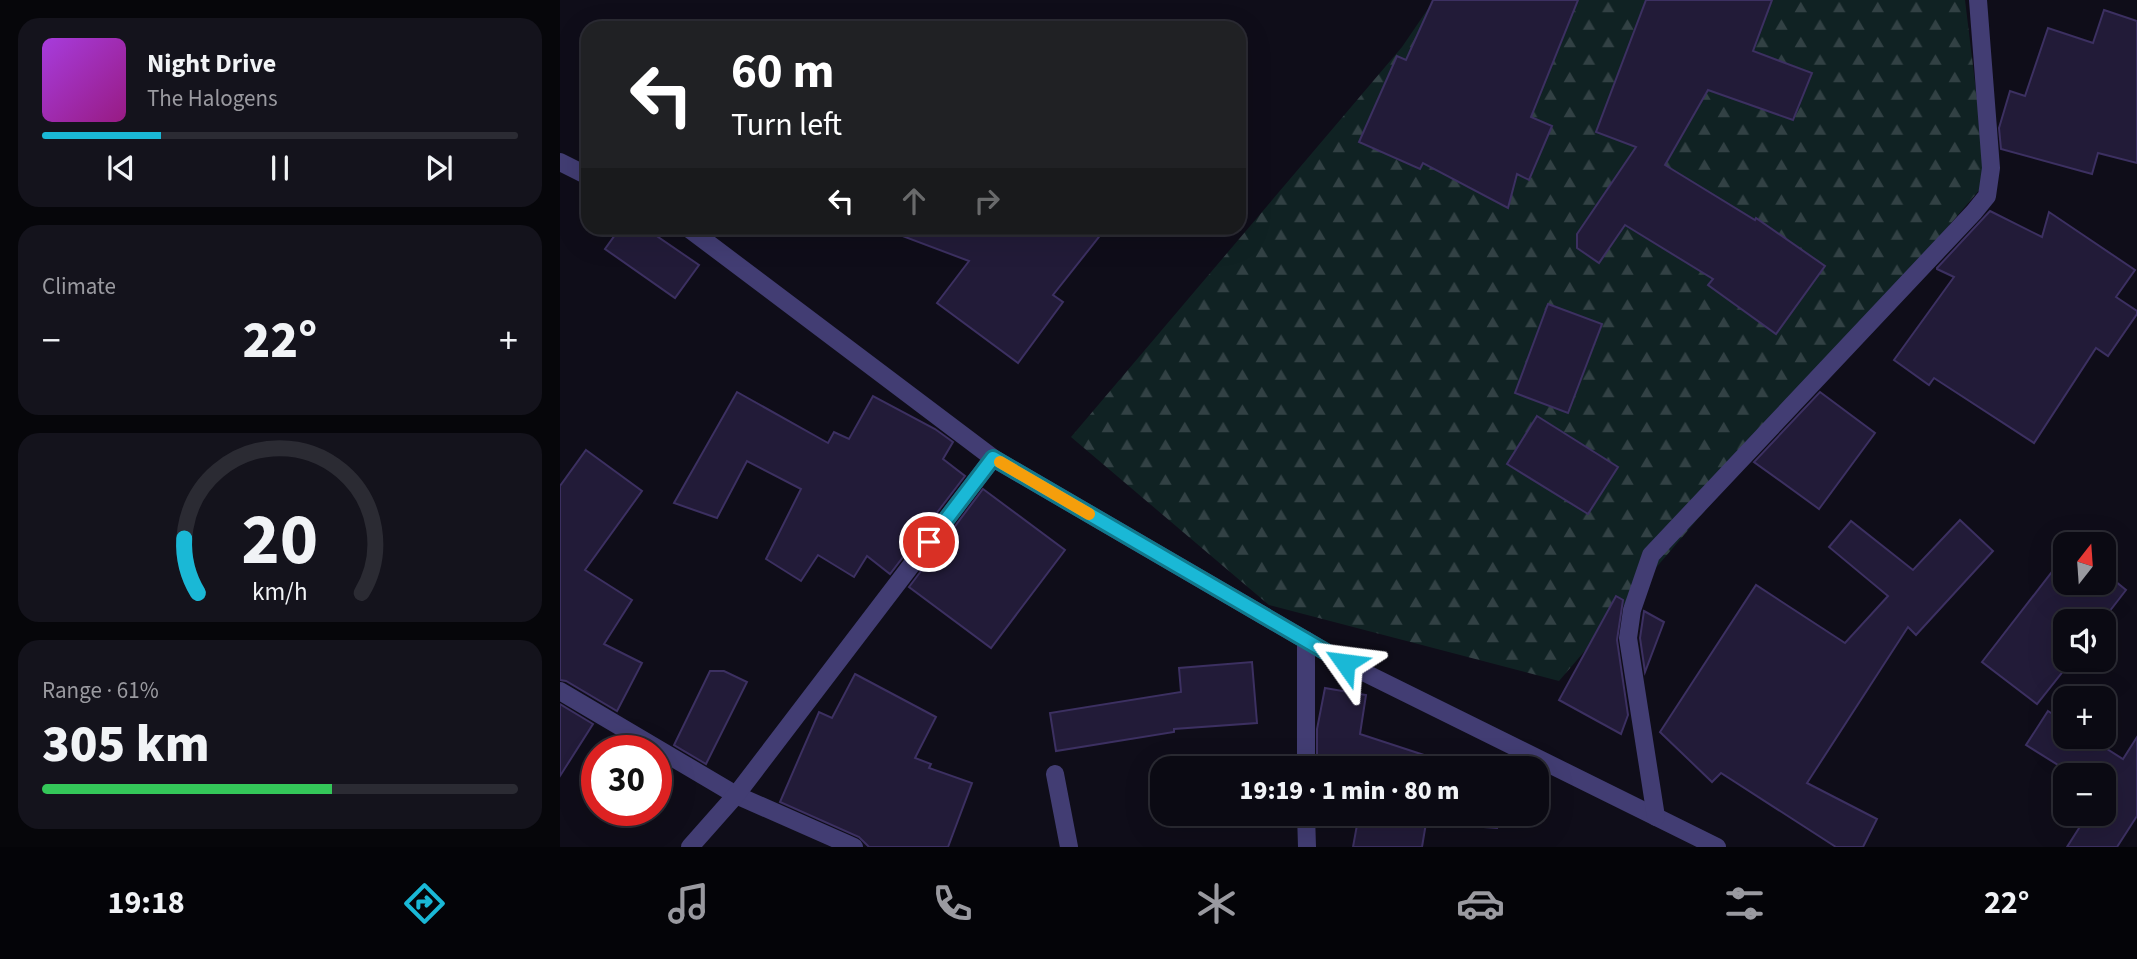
<!DOCTYPE html>
<html lang="en">
<head>
<meta charset="utf-8">
<style>
	body { margin:0; font-family:"Source Sans 3",sans-serif; background:#14131c; color:#f1f3f6; height:100vh; display:flex; flex-direction:column; font-size:26px; white-space:nowrap }
	* { box-sizing:border-box; margin:0 }
	p { font-size:23px; color:#9a9aa0 }
	.icon { flex:none; width:38px; height:38px; fill:none; stroke:currentColor; stroke-width:2; stroke-linecap:round; stroke-linejoin:round }
	.map { position:relative; flex:1; overflow:hidden }
	.panel { display:flex; flex-direction:column; gap:18px; padding:18px; background:#06060a; width:560px }
	.panel>* { flex:none }
	.banner { position:absolute; left:21px; top:21px; width:665px; height:214px; border-radius:21px; box-shadow:0 7px 28px #0002,0 0 0 2px #2b2b33; background:#202124; color:#fff; overflow:hidden }
	.needle { width:46px; rotate:17deg }
	.buttons { position:absolute; left:1493px; top:532px; display:grid; gap:14px }
	.buttons a { display:grid; place-items:center; width:63px; height:63px; border-radius:14px; background:#0b0a13; box-shadow:0 7px 28px #0002,0 0 0 2px #2b2b33; font-size:35px }
	.speed { position:absolute; left:21px; top:735px; display:flex; gap:14px; font-size:35px; font-weight:700; text-align:center }
	.speed>* { display:grid; place-content:center; width:91px; height:91px; border-radius:50%; background:#0b0a13; box-shadow:0 7px 28px #0002,0 0 0 2px #2b2b33; line-height:1 }
	.speed .limit { border:10px solid #d22; background:#fff; color:#111 }
	.pin { position:absolute; display:grid; place-items:center; width:60px; height:60px; color:#fff; margin:-30px; border:4px solid #fff; border-radius:50%; box-shadow:0 2px 7px #0007 }
	.me { position:absolute; width:77px; margin:-38px; rotate:301deg; stroke-linejoin:round; filter:drop-shadow(0 0 5px #0008) }
	.turn { display:flex; align-items:center; gap:24px; height:147px; padding:0 35px; font-size:32px }
	.turn .icon { width:91px; height:91px; stroke-width:2.5 }
	.turn b { display:block; font-size:49px; line-height:60px }
	.lanes { display:flex; align-items:center; height:66px; padding:0 35px; background:#0003; justify-content:center; gap:35px; direction:ltr }
	.lanes .off { opacity:.35 }
	.big { font-size:52px; font-weight:800; line-height:1.1 }
	.panel .tile { flex:1; display:flex; flex-direction:column; justify-content:center; gap:10px; min-width:0; padding:0 24px; border-radius:21px; background:#14131c }
	.panel .dial { align-items:center; gap:0 }
	.dial svg { height:182px; overflow:visible; fill:none; stroke:#2b2b33; stroke-width:7; stroke-linecap:round; text-anchor:middle }
	.dial text { fill:#f1f3f6; stroke:none }
	.song { display:flex; align-items:center; gap:21px }
	.cover { width:84px; height:84px; border-radius:10px; background:linear-gradient(135deg,hsl(280 70% 55%),hsl(310 70% 35%)) }
	.played { height:7px; border-radius:4px; background:linear-gradient(90deg,#1ab8d6 25%,#2b2b33 25%) }
	.keys { display:flex; justify-content:space-around; direction:ltr }
	.heat { display:flex; justify-content:space-between; align-items:center; font-size:38px; direction:ltr }
	.charge { height:10px; border-radius:5px; background:linear-gradient(90deg,#34c759 61%,#2b2b33 0) }
	.trip { position:absolute; left:590px; top:756px; width:399px; height:70px; border-radius:21px; background:#0b0a13; box-shadow:0 7px 28px #0002,0 0 0 2px #2b2b33; font-weight:800; line-height:70px; text-align:center }
	.menu { display:flex; height:112px; justify-content:space-around; align-items:center; background:#040408; color:#9a9aa0 }
	.menu .icon { width:49px; height:49px }
	.menu .on { color:#1ab8d6 }
	.menu b { font-size:32px; color:#f1f3f6 }
	main { display:flex; flex:1; min-height:0 }
	.map>svg:first-child { display:block }
	.forest { fill:url(#forest-firs) }
	.building { fill:#221b38; stroke:#3c3061; stroke-width:2 }
	.lines { fill:none; stroke-linecap:round; stroke-linejoin:round }
	.minor { stroke:#423d73; stroke-width:18 }
	.route-casing { stroke:#11788b; stroke-width:18 }
	.route { stroke:#1ab8d6; stroke-width:12 }
	.slow { stroke:#f59e0b; stroke-width:12 }
</style>
</head>
<body>
<main>
<section class="panel">
<div class="tile">
<div class="song"><i class="cover"></i><div><b>Night Drive</b><p>The Halogens</p></div></div>
<div class="played"></div>
<div class="keys"><svg class="icon" aria-label="previous" viewBox="0 0 24 24"><path d="M18 5L8 12l10 7zM5 5v14"/></svg><svg class="icon" aria-label="pause" viewBox="0 0 24 24"><path d="M8 5v14M16 5v14"/></svg><svg class="icon" aria-label="next" viewBox="0 0 24 24"><path d="M6 5l10 7-10 7zM19 5v14"/></svg></div>
</div>
<div class="tile"><p>Climate</p>
<div class="heat"><a>−</a><b class="big">22°</b><a>+</a></div>
</div>
<div class="tile dial"><svg viewBox="0 0 100 80">
<path d="M14 69A42 42 0 1 1 86 69"/>
<path d="M14 69A42 42 0 0 1 8 45" stroke="#1ab8d6"/>
<text x="50" y="56" font-size="32" font-weight="700">20</text>
<text x="50" y="72" font-size="11">km/h</text>
</svg></div>
<div class="tile"><p>Range · 61%</p><b class="big">305 km</b><div class="charge"></div></div>
</section>
<div class="map">
<svg width="1577" height="847" viewBox="0 0 1577 847">
	<defs>
		<pattern id="forest-firs" width="22" height="20" patternUnits="userSpaceOnUse" patternTransform="scale(1.75)"><rect width="22" height="20" fill="#102223"/><path d="M5 1l3.5 6h-7zM16 11l3.5 6h-7z" fill="#324144"/></pattern>
	</defs>
	<rect width="100%" height="100%" fill="#0f0d19"/>
	<polygon class="forest" points="874,0 1405,0 1427,181 999,681 709,605 511,437 842,47"/>
	<g class="building">
		<polygon points="873,0 1018,0 971,117 992,126 969,180 957,174 948,208 863,163 860,169 799,142 837,56 846,60"/>
		<polygon points="1086,0 1212,0 1193,51 1252,73 1233,120 1148,90 1105,165 1195,220 1196,218 1265,266 1216,334 1148,285 1153,279 1065,225 1039,263 1017,248 1017,234 1076,147 1036,132"/>
		<polygon points="1544,10 1577,21 1577,163 1538,153 1532,174 1441,149 1439,128 1450,91 1465,96 1488,28 1533,43"/>
		<polygon points="1430,211 1482,237 1489,212 1575,270 1556,297 1577,311 1577,314 1548,356 1536,348 1474,443 1374,378 1369,385 1334,360 1394,277 1377,269 1377,268"/>
		<polygon points="60,228 85,228 139,265 115,298 45,249"/>
		<polygon points="330,228 546,228 493,295 503,302 458,363 377,303 409,261 329,231"/>
		<polygon points="988,304 1042,324 1008,413 955,393"/>
		<polygon points="177,392 268,443 274,432 289,439 313,396 375,429 393,442 383,459 405,476 330,574 307,556 294,577 258,555 241,581 206,559 241,489 187,461 157,518 114,503"/>
		<polygon points="1260,392 1315,433 1259,509 1194,462"/>
		<polygon points="977,416 1058,467 1028,514 947,464"/>
		<polygon points="26,450 82,491 25,570 72,600 44,644 82,663 57,711 6,681 0,680 0,486"/>
		<polygon points="423,489 505,550 431,648 349,587"/>
		<polygon points="1400,520 1433,551 1356,635 1348,627 1247,783 1317,819 1303,847 1276,847 1161,773 1152,782 1100,732 1196,585 1285,643 1328,596 1269,547 1291,521 1353,570"/>
		<polygon points="1505,555 1505,583 1544,583 1544,572 1566,590 1542,621 1505,621 1505,660 1512,660 1477,704 1422,662"/>
		<polygon points="1056,596 1063,600 1057,640 1068,715 1061,734 999,700"/>
		<polygon points="1084,611 1104,622 1085,672 1080,638"/>
		<polygon points="692,662 697,723 614,729 614,732 496,751 490,713 621,692 619,668"/>
		<polygon points="150,671 164,671 187,682 146,764 114,745"/>
		<polygon points="295,674 376,717 355,758 371,764 369,768 412,783 388,847 309,847 299,837 220,802 259,712 272,718"/>
		<polygon points="765,688 806,695 800,734 864,755 942,762 941,768 757,768 757,729"/>
		<polygon points="0,704 33,724 0,776"/>
		<polygon points="1488,711 1505,722 1505,737 1528,737 1563,759 1577,737 1577,816 1557,847 1507,847 1528,814 1544,814 1544,775 1514,775 1466,745"/>
		<polygon points="799,814 938,814 937,828 866,823 862,847 793,847"/>
	</g>
	<g class="lines">
		<g class="minor">
			<polyline points="0,162 28,176"/>
			<polyline points="128,228 433,458 785,663 1157,847"/>
			<polyline points="746,640 746,768"/>
			<polyline points="0,691 176,795 294,847"/>
			<polyline points="495,774 509,847"/>
			<polyline points="746,814 747,847"/>
			<polyline points="1096,817 1068,638 1072,610 1091,555 1414,212 1427,196 1431,168 1418,0"/>
			<polyline points="130,847 176,795 433,458"/>
		</g>
	</g>
	<g class="lines">
		<defs>
			<polyline id="route" points="369,542 433,458 785,663"/>
		</defs>
		<use href="#route" class="route-casing"/>
		<use href="#route" class="route"/>
		<polyline class="slow" points="440,462 529,514"/>
	</g>
</svg>
<div class="buttons">
<a><svg class="needle" viewBox="-14 -14 28 28"><path d="M0-13l5 13h-10z" fill="#e53935"/><path d="M0 13l5-13h-10z" fill="#9a9aa0"/></svg></a>
<a><svg class="icon" aria-label="sound" viewBox="0 0 24 24"><path d="M4 9h4l5-4v14l-5-4H4zM17 9q2 3 0 6"/></svg></a>
<a>+</a>
<a>−</a>
</div>
<div class="speed"><div class="limit">30</div></div>
<div class="pin" style="left:369px;top:542px;background:#d93025"><svg class="icon" aria-label="arrive" viewBox="0 0 24 24"><path d="M6 21V4h12l-3 4 3 4H6"/></svg></div>
<svg class="me" style="left:785px;top:663px" viewBox="-20 -20 40 40"><path d="M0-17L14 15 0 8-14 15z" fill="#1ab8d6" stroke="#fff" stroke-width="4"/></svg>
<div class="trip">19:19 · 1 min · 80 m</div>
<div class="banner">
<div class="turn"><svg class="icon" aria-label="left" viewBox="0 0 24 24"><path d="M17 20v-9H6M10 6l-5 5 5 5"/></svg><div><b>60 m</b>Turn left</div></div>
<div class="lanes"><svg class="icon" aria-label="left" viewBox="0 0 24 24"><path d="M17 20v-9H6M10 6l-5 5 5 5"/></svg><svg class="icon off" aria-label="ahead" viewBox="0 0 24 24"><path d="M12 20V5M6 11l6-6 6 6"/></svg><svg class="icon off" aria-label="right" viewBox="0 0 24 24"><path d="M7 20v-9h11M14 6l5 5-5 5"/></svg></div>
</div>
</div>
</main>
<nav class="menu">
<b>19:18</b>
<svg class="icon on" aria-label="directions" viewBox="0 0 24 24"><path d="M12 3l9 9-9 9-9-9zM9 14v-3h6M13 9l2 2-2 2"/></svg>
<svg class="icon" aria-label="music" viewBox="0 0 24 24"><path d="M9 18V5l10-2v13"/><circle cx="6" cy="18" r="3"/><circle cx="16" cy="16" r="3"/></svg>
<svg class="icon" aria-label="phone" viewBox="0 0 24 24"><path d="M5 4h4l2 5-3 2q2 4 5 5l2-3 5 2v4C11 20 4 13 5 4z"/></svg>
<svg class="icon" aria-label="climate" viewBox="0 0 24 24"><path d="M12 3v18M4 7l16 10M4 17L20 7"/></svg>
<svg class="icon" aria-label="car" viewBox="0 0 24 24"><path d="M5 17H2v-5l4-1 3-4h7l3 4 3 1v5h-3M9 17h6M6 11h13"/><circle cx="7" cy="17" r="2"/><circle cx="17" cy="17" r="2"/></svg>
<svg class="icon" aria-label="filters" viewBox="0 0 24 24"><path d="M4 7h16M4 17h16"/><circle cx="9" cy="7" r="2"/><circle cx="15" cy="17" r="2"/></svg>
<b>22°</b>
</nav>
</body>
</html>
